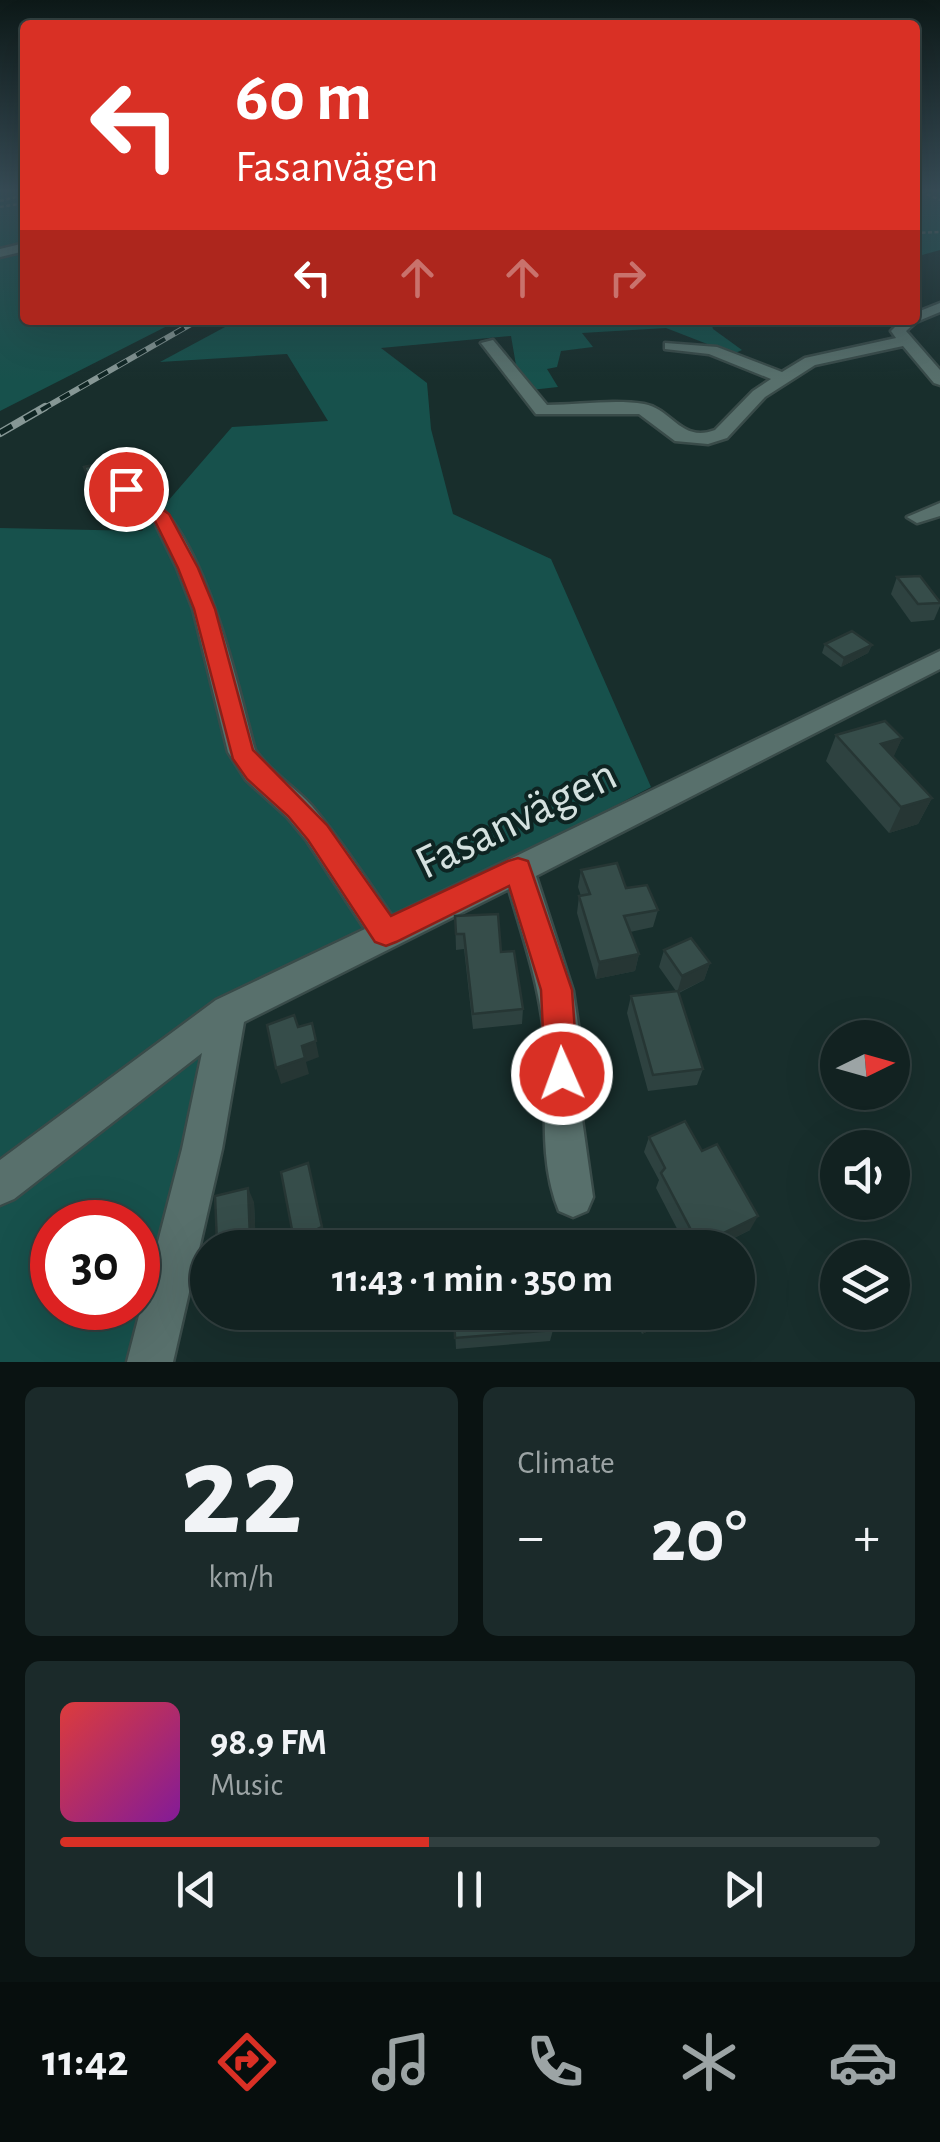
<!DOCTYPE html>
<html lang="en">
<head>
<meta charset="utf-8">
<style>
	body { margin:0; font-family:"Alegreya Sans",sans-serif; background:#1b2a2a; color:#f1f3f6; height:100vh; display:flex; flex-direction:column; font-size:38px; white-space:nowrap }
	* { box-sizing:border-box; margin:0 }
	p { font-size:32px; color:#9ca4a5 }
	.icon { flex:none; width:55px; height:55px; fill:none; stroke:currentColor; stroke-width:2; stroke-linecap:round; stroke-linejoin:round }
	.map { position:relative; height:1362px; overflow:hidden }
	.drawer { display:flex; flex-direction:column; gap:25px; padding:25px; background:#0a1312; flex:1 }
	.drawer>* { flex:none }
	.banner { position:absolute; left:20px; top:20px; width:900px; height:305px; border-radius:10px; box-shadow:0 10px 40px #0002,0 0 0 2px #313f3f; background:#d93025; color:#fff; overflow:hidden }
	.needle { width:65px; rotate:85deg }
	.tools { position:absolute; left:820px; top:1020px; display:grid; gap:20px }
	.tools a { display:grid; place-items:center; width:90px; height:90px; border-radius:50%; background:#122221; box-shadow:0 10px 40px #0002,0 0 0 2px #313f3f; font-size:50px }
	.speed { position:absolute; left:30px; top:1200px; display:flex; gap:20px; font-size:50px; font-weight:700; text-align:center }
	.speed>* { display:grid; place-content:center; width:130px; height:130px; border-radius:50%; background:#122221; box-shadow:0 10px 40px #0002,0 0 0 2px #313f3f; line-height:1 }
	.speed .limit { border:15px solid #d22; background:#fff; color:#111 }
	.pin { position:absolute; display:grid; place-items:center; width:85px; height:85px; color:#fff; margin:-42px; border:5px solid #fff; border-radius:50%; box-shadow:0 2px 10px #0007 }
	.me { position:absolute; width:110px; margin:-55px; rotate:358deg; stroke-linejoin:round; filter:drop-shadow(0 0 8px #0008) }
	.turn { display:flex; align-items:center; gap:35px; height:210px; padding:0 50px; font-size:45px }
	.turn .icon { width:130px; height:130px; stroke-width:2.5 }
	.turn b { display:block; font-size:70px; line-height:85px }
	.lanes { display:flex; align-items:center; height:95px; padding:0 50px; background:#0003; justify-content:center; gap:50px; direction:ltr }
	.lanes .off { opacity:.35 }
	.big { font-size:75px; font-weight:600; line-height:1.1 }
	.drawer .tile { flex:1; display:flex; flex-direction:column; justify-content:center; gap:15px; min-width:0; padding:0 35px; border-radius:15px; background:#1b2a2a }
	.drawer .dial { align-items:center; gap:0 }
	.dial b { font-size:130px; line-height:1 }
	.song { display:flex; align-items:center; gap:30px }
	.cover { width:120px; height:120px; border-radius:15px; background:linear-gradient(135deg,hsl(0 70% 55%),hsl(290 70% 35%)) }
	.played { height:10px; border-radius:5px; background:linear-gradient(90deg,#d93025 45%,#313f3f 45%) }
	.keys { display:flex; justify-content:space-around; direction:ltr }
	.heat { display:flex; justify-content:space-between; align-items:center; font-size:55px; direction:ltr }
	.drawer .tiles { flex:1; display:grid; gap:25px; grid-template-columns:1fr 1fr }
	.tile:last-child { grid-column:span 2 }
	.trip { position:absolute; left:190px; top:1230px; width:565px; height:100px; border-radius:50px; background:#122221; box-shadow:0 10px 40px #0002,0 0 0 2px #313f3f; font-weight:600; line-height:100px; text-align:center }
	.menu { display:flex; height:160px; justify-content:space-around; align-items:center; background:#070e0d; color:#9ca4a5 }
	.menu .icon { width:70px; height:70px }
	.menu .active { color:#d93025 }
	.menu b { font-size:45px; color:#f1f3f6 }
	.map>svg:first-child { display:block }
	.green { fill:#17514c; fill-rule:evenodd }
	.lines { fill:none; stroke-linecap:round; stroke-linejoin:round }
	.minor-casing { stroke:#394b49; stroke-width:5 }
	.path { stroke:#526563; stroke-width:2.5; stroke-dasharray:4 2.5; stroke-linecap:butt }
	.minor { fill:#58706c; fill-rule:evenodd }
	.rail-far1-casing { stroke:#869795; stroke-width:6 }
	.rail-casing { stroke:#869795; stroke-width:8 }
	.rail-far1 { stroke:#0e2422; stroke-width:4; stroke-dasharray:11; stroke-linecap:butt }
	.rail { stroke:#0e2422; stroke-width:5; stroke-dasharray:14; stroke-linecap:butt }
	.wall { fill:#2e4240 }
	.shaded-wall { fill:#263634 }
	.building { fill:#364d4a; stroke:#263634; stroke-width:2.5 }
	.route { fill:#d93025; stroke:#8d1f18; stroke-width:2.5 }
	.labels { text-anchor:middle; stroke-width:8; stroke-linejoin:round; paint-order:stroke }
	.near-street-label { font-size:48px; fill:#d4e1df; stroke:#0e2422 }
</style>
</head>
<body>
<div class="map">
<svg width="940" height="1362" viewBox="0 0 940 1362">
	<rect width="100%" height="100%" fill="#182e2c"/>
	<g class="green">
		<polygon points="0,189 25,189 25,320 179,320 0,411"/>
		<polygon points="915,189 940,189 940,250 915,257"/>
		<polygon points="238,320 761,320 711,322 713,329 742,350 733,354 666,328 582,333 593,347 561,351 557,367 547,369 558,387 531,390 517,371 511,336 381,348 427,383 431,429 453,514 551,559 651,787 239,1004 0,1174 0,528 142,531 232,427 328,421 287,354 160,362"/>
		<path d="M199 1034 225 1062 150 1362H0V1193ZM52 1222H138V1308H52Z"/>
	</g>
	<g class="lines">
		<defs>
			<g id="minor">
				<polygon points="25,243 25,251 0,257 0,249"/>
				<path d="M940 303V312L916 322 906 331 940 370V385L934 383 903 346 815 365 765 397 727 438 708 444 675 441 639 414H536L481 343 493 340 547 405C577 405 614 399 644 404 672 409 681 443 715 430L753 391 771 379 709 354 665 349V343L717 347 782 372 805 358 896 338 891 331 902 320H915V313Z"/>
				<path d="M126 483C201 506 236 682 255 750 271 773 294 786 312 806 341 840 366 879 392 916L940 651V669L536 876 573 991 580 1038 581 1112 593 1197 587 1211 573 1217 559 1211C536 1156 549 1091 544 1033 539 983 523 937 509 889L244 1022 222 1149 173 1362H127L182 1149 202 1053 14 1199 0 1205V1160L216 1000 365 929 307 841 287 817 246 780 228 752 193 609 177 568 154 521 116 489Z"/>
				<polygon points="940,503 940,516 917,523 907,517"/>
			</g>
		</defs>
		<use href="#minor" class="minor-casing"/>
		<g class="path">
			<polyline points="915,189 940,200"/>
			<polyline points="0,201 25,195"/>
			<polyline points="0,207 25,203"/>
			<polyline points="915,233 940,232"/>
		</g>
		<use href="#minor" class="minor"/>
		<defs>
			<polyline id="rail-far1" points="41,410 198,320"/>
			<polyline id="rail" points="0,433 45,407"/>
		</defs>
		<use href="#rail-far1" class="rail-far1-casing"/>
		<use href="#rail" class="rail-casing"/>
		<use href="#rail-far1" class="rail-far1"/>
		<use href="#rail" class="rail"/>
	</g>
	<g class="wall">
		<polygon points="897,577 940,602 940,606 934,620 911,622 891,594"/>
		<polygon points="825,644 872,645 868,653 841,667 822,653"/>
		<polygon points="836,735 902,738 893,757 932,798 918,824 889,833 826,761"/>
		<polygon points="581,870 626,888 658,910 653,927 630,932 639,954 635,971 596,979 577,913 579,896 581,896 578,887"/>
		<polygon points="455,916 501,952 523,1009 522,1024 473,1029 464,949 456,950"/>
		<polygon points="664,950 710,963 704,980 679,993 703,1069 697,1085 648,1091 627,1013 631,996 676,991 659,967"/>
		<polygon points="649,1137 702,1151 750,1230 714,1248 687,1248 656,1188 659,1180 644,1152"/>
		<polygon points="254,1202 256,1248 219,1248 217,1243"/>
		<polygon points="454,1312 553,1330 550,1341 456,1349"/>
		<polygon points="633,1312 690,1312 642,1334"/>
	</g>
	<g class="shaded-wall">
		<polygon points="113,479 118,495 96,500 91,484"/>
		<polygon points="872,645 868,653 841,667 844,658"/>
		<polygon points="902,738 890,765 881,744"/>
		<polygon points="932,798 918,824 889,833 901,807"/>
		<polygon points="639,954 635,971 596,979 599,962"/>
		<polygon points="710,963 704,980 677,993 682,976"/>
		<polygon points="312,1023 319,1057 306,1062 309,1074 281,1084 276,1068 302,1046"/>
		<polygon points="308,1163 326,1240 311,1248 296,1248 294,1240"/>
		<polygon points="248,1188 254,1202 256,1248 254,1248 250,1238"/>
		<polygon points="758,1216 750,1230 714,1248 698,1248 699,1245"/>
		<polygon points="670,1312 690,1312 642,1334 648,1323"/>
	</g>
	<g class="building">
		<polygon points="107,462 113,479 91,484 84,467"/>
		<polygon points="920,576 940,602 940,603 918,604 897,577"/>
		<polygon points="852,631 872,645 844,658 825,644"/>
		<polygon points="885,721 902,738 881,744 932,798 901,807 836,735"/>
		<polygon points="617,863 626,888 647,885 658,910 624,916 639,954 599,962 579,896 590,894 581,870"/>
		<polygon points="498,914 501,952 514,951 523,1009 473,1014 464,934 456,934 455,916"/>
		<polygon points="691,938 710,963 682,976 664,950"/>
		<polygon points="678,991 703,1069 653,1075 631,996"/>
		<polygon points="294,1015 298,1027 312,1023 316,1041 302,1046 305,1058 276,1068 267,1025"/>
		<polygon points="685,1121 702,1151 717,1144 758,1216 699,1245 661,1173 665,1168 649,1137"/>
		<polygon points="308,1163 322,1227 294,1240 281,1172"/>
		<polygon points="248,1188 250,1238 217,1243 215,1196"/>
		<polygon points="454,1312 551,1312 553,1330 455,1338"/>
		<polygon points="643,1312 670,1312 648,1323"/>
	</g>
	<linearGradient id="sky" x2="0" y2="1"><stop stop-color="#0d1918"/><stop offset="0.5" stop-color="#374c56"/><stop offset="1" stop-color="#374c56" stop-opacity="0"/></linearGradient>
	<rect width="940" height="380" fill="url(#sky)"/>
	<polygon class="route" points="126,484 169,514 198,568 215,609 253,750 327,825 391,916 508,861 518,858 528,861 572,990 578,1074 573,1086 562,1091 550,1086 545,1074 541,990 509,886 396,942 386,946 375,942 308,840 288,816 247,779 233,759 194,609 178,568 155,521 117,489"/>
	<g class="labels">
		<g class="near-street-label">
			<text transform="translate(515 817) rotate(-26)" y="17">Fasanvägen</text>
		</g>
	</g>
</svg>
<div class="tools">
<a><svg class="needle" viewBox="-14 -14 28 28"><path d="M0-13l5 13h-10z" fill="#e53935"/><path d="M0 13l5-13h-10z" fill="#9ca4a5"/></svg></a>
<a><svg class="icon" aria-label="sound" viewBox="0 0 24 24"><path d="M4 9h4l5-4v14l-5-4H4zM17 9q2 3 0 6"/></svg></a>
<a><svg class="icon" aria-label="layers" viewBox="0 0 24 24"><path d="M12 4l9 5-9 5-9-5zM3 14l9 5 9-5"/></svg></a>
</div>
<div class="speed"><div class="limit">30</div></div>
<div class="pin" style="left:126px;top:489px;background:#d93025"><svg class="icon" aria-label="arrive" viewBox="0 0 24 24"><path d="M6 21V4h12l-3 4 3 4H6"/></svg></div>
<svg class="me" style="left:562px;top:1074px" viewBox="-20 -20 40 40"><circle r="17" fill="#d93025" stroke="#fff" stroke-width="3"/><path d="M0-11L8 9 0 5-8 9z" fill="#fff"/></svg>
<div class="trip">11:43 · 1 min · 350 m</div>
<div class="banner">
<div class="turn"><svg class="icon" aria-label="left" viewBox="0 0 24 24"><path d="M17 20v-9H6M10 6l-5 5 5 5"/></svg><div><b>60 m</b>Fasanvägen</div></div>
<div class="lanes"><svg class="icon" aria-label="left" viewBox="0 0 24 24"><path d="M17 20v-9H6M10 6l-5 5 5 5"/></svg><svg class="icon off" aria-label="ahead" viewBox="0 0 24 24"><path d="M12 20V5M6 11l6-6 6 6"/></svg><svg class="icon off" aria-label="ahead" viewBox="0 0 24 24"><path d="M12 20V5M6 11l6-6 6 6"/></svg><svg class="icon off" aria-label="right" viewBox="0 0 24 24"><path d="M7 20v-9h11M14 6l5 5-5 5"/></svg></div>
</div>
</div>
<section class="drawer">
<div class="tiles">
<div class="tile dial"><b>22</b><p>km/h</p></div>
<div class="tile"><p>Climate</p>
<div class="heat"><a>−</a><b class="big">20°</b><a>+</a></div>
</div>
<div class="tile">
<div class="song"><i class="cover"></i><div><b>98.9 FM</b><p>Music</p></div></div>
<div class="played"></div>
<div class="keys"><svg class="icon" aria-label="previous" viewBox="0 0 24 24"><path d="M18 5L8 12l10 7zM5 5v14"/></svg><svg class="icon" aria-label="pause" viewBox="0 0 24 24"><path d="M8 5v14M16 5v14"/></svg><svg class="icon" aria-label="next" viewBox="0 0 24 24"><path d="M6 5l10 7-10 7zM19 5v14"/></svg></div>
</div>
</div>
</section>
<nav class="menu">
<b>11:42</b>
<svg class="icon active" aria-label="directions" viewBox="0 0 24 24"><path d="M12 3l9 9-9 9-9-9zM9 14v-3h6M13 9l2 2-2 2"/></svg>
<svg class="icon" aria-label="music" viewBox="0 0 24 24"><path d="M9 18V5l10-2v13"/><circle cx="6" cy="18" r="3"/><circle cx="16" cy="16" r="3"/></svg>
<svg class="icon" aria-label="phone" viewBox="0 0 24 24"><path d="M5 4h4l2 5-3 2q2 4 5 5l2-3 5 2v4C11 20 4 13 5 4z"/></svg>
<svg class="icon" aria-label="climate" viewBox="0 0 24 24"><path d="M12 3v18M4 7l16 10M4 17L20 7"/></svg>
<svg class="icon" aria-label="car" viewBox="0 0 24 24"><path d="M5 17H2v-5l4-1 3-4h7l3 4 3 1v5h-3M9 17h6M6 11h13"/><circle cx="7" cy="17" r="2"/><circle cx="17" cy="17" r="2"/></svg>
</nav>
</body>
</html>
